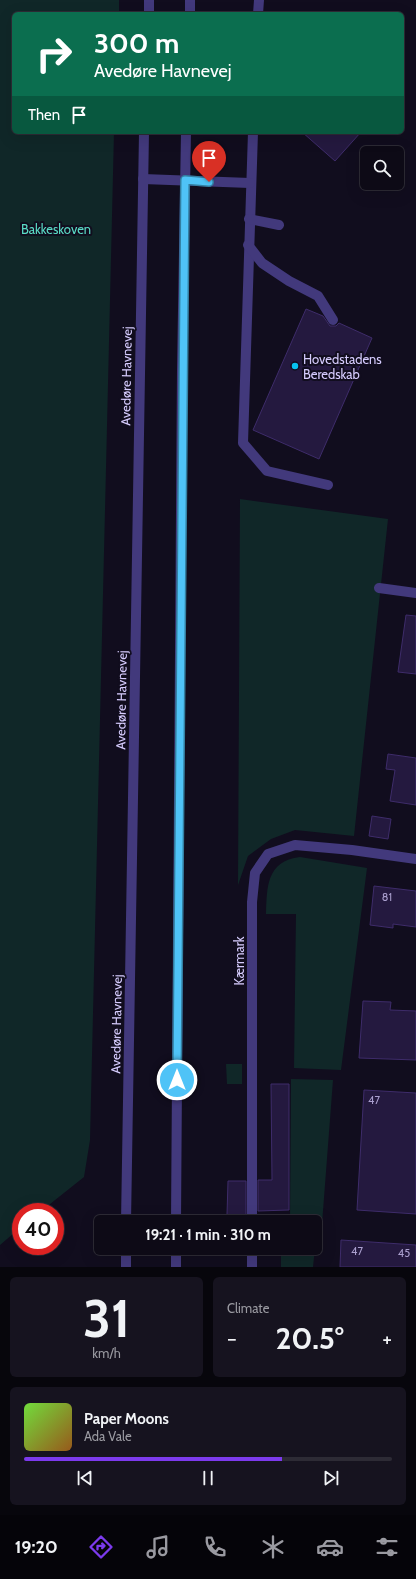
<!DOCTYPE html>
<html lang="en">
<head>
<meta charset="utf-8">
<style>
	body { margin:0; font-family:Cabin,sans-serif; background:#16131f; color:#f1f3f6; height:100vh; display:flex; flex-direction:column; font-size:15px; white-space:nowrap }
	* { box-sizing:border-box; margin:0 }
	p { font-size:13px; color:#9a9aa1 }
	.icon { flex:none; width:22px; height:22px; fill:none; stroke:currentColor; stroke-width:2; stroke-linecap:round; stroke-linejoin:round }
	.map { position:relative; height:1267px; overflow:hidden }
	.details { display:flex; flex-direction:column; gap:10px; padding:10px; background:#07060c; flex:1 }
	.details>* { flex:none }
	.guide { position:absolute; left:12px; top:12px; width:392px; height:122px; border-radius:6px; box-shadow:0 4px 16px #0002,0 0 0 1px #2d2b35; background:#0b6e4f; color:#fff; overflow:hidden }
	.tools { position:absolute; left:360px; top:146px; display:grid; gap:8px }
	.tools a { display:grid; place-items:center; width:44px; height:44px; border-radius:6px; background:#0d0a16; box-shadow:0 4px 16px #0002,0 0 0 1px #2d2b35; font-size:20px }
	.speed { position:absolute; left:12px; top:1203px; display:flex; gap:8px; font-size:20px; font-weight:700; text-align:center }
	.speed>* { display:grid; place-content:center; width:52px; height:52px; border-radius:50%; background:#0d0a16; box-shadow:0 4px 16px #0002,0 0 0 1px #2d2b35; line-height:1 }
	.speed .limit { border:6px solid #d22; background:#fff; color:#111 }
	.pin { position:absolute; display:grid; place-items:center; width:34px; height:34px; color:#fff; margin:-41px -17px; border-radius:50% 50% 50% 0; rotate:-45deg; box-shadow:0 0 4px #0007 }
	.pin .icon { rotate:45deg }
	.me { position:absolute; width:44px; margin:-22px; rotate:0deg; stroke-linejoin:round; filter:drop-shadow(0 0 3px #0008) }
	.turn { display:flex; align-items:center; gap:14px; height:84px; padding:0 16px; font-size:18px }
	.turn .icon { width:52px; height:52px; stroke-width:2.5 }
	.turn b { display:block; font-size:28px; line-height:34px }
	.then { display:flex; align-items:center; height:38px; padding:0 16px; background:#0003; gap:8px; font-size:15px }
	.big { font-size:30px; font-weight:800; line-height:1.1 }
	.details .tile { flex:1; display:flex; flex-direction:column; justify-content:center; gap:6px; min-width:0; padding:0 14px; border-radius:6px; background:#16131f }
	.details .dial { align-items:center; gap:0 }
	.dial b { font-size:52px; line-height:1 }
	.song { display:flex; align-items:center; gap:12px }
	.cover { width:48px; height:48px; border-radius:6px; background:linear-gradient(135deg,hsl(100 70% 55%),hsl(30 70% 35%)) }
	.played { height:4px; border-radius:2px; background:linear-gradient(90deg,#7c3aed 70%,#2d2b35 70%) }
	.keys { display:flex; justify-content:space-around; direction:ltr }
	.heat { display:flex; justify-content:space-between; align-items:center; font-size:22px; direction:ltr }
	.details .tiles { flex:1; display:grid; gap:10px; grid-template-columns:1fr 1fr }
	.tile:last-child { grid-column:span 2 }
	.trip { position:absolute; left:94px; top:1215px; width:228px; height:40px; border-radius:6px; background:#0d0a16; box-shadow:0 4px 16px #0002,0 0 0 1px #2d2b35; font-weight:800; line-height:40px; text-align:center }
	.tab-bar { display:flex; height:64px; justify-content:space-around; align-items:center; background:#050409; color:#9a9aa1 }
	.tab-bar .icon { width:28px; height:28px }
	.tab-bar .current { color:#7c3aed }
	.tab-bar b { font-size:18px; color:#f1f3f6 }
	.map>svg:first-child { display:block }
	.green { fill:#102728 }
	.building { fill:#24193f; stroke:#3e2c6a }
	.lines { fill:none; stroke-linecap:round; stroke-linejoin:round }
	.minor { stroke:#42397c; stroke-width:10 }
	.route-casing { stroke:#337fa1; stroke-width:10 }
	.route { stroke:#4fc3f7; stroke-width:7 }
	.poi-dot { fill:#07c2ef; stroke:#110d1e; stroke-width:1.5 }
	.labels { text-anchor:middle; stroke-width:4; stroke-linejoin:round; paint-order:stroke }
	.number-label { font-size:11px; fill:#aa9fce }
	.park-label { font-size:13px; fill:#5adbc6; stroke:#110d1e }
	.poi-label { font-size:13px; fill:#d6ccfe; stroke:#110d1e; text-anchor:start }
	.street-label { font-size:13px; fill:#d6ccfe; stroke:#110d1e }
</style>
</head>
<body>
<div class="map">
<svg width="416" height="1267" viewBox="0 0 416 1267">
	<rect width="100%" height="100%" fill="#110d1e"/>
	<g class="green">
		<polygon points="0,0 119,0 119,14 14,14 14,132 114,132 90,1140 84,1177 40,1212 21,1212 21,1227 0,1245"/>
		<polygon points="240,499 388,519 354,836 295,830 271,839 248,856 238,885"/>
		<path d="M300 857 367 868 341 1070 294 1068 296 914H266C267 888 266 861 300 857Z"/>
		<polygon points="226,1064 242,1064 242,1084 227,1084"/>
		<polygon points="291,1079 333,1080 322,1224 290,1222"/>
		<rect x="227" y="1215" width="15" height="7"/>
		<polygon points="281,1248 315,1248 313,1267 281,1267"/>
	</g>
	<g class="building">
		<polygon points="302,132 361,132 335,161"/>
		<polygon points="306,309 323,316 330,326 336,326 339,323 372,338 319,459 253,430"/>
		<polygon points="406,615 416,616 416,674 398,672"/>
		<polygon points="388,754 416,758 416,805 390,801 395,770 386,769"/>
		<polygon points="372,816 391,819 388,839 369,836"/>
		<polygon points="374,886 416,891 416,927 393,924 393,928 370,925"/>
		<polygon points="363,1001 391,1002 390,1010 416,1011 416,1060 359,1058"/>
		<polygon points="271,1084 289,1084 289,1210 258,1211 258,1180 272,1180"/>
		<polygon points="364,1090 416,1093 416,1214 357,1210"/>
		<polygon points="228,1181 246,1181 246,1215 227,1215"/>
		<polygon points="341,1240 416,1245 416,1267 340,1267"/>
	</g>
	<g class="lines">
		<g class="minor">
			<polyline points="149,14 149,0"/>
			<polyline points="190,14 190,0"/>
			<polyline points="258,14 259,0"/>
			<polyline points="253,132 243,443 267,471 328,485"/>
			<polyline points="143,179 250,183"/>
			<polyline points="249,219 279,225"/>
			<polyline points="248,245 262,263 289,281 318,296 333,320"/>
			<polyline points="379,588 416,593"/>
			<polyline points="126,1222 144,132"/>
			<polyline points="176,1222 182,369 186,132"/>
			<polyline points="252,1222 252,902 255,873 268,854 295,845 352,850 416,859"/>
			<polyline points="252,1248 252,1267"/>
			<polyline points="126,1267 126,1248"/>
			<polyline points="176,1267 176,1248"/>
		</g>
	</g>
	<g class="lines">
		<defs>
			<polyline id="route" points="177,1080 185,180 209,182"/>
		</defs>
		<use href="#route" class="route-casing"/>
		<use href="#route" class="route"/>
	</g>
	<circle class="poi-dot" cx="295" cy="366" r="4"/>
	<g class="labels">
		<g class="number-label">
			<text x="387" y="901">81</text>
			<text x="374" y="1104">47</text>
			<text x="357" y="1255">47</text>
			<text x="404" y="1257">45</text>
		</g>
		<g class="park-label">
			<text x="56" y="234">Bakkeskoven</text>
		</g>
		<g class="poi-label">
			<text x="303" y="364">Hovedstadens<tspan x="303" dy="15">Beredskab</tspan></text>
		</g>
		<g class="street-label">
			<text transform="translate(126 376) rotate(-89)" y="5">Avedøre Havnevej</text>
			<text transform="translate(121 700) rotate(-89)" y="5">Avedøre Havnevej</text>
			<text transform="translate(239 961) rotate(-90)" y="5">Kærmark</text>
			<text transform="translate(116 1024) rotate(-89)" y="5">Avedøre Havnevej</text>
		</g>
	</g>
</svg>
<div class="tools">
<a><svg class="icon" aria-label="search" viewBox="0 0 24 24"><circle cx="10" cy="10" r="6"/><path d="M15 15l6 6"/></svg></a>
</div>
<div class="speed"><div class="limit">40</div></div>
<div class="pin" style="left:209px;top:182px;background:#d93025"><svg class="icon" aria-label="arrive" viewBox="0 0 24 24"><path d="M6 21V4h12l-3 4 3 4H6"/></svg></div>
<svg class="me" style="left:177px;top:1080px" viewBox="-20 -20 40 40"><circle r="17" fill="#4fc3f7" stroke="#fff" stroke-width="3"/><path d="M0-11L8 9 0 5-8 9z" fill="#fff"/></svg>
<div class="trip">19:21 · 1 min · 310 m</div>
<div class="guide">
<div class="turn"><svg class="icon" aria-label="right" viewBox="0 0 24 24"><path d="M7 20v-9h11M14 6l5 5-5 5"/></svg><div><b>300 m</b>Avedøre Havnevej</div></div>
<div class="then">Then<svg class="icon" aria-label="arrive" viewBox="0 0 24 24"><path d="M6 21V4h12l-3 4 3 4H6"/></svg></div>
</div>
</div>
<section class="details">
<div class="tiles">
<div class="tile dial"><b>31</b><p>km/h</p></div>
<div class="tile"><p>Climate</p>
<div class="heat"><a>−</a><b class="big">20.5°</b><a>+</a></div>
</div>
<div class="tile">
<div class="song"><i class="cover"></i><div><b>Paper Moons</b><p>Ada Vale</p></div></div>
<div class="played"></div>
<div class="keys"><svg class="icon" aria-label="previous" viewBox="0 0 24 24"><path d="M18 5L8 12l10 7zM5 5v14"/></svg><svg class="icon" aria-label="pause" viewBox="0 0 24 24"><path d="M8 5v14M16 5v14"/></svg><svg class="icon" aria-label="next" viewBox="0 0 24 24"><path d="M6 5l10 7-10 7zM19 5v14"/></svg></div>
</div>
</div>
</section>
<nav class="tab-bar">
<b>19:20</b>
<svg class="icon current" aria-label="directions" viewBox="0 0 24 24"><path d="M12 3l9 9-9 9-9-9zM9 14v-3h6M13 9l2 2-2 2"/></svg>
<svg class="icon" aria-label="music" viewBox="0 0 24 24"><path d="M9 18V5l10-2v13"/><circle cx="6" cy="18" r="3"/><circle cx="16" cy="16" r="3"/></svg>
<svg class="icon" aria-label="phone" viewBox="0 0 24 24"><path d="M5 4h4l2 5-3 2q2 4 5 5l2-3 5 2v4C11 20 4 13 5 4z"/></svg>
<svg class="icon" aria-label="climate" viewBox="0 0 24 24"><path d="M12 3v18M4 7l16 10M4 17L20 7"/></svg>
<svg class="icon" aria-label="car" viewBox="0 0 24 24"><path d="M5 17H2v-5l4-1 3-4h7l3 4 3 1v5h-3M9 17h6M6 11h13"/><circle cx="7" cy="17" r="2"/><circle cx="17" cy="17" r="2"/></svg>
<svg class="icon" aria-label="filters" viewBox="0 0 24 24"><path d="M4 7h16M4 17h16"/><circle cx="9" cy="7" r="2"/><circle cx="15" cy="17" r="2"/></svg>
</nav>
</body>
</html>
